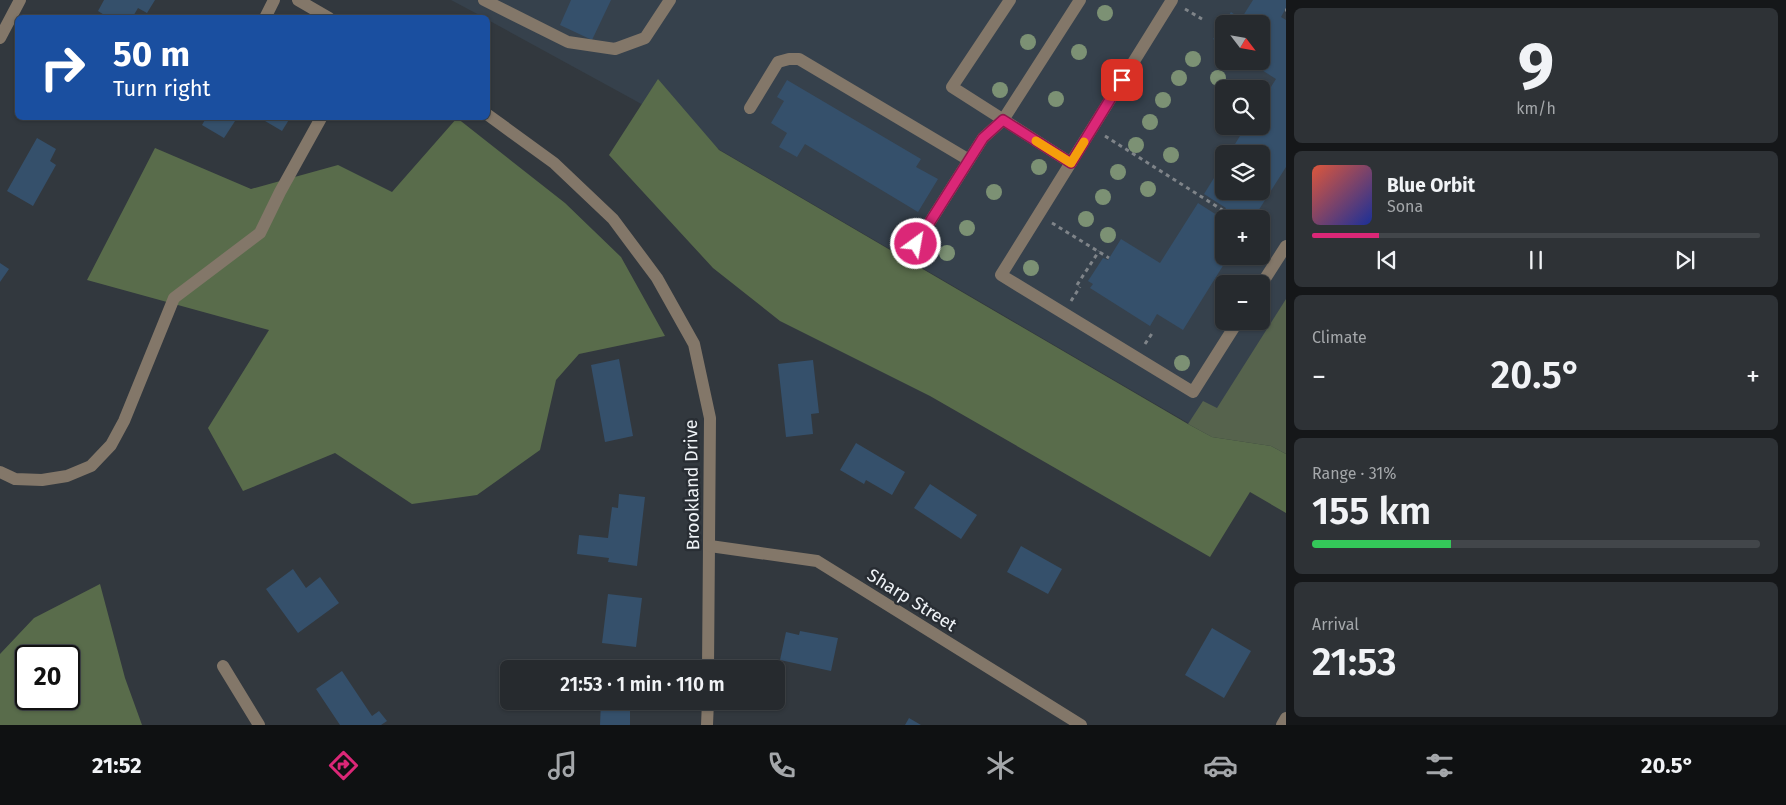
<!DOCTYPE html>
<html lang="en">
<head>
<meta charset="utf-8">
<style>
	body { margin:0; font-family:"Fira Sans",sans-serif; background:#2e3236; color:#f1f3f6; height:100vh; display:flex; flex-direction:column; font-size:19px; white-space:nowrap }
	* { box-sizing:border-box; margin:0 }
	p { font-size:16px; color:#a4a7aa }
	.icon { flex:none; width:28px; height:28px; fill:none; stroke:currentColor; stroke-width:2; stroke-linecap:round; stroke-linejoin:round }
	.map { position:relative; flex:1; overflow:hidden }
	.panel { display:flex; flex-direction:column; gap:8px; padding:8px; background:#151719; width:500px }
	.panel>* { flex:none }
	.banner { position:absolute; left:15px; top:15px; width:475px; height:105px; border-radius:8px; box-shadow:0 1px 4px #0004,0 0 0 1px #42464a; background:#1a4fa0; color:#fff; overflow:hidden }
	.needle { width:32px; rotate:121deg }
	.tools { position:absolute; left:1215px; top:15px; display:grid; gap:10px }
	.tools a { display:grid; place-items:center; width:55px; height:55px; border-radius:8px; background:#262a2e; box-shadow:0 1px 4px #0004,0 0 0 1px #42464a; font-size:25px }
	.speed { position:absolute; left:15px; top:645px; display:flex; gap:10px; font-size:25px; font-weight:700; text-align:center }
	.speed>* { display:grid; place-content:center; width:65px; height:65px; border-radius:50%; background:#262a2e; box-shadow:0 1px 4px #0004,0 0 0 1px #42464a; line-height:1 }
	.speed .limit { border:2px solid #111; border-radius:8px; background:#fff; color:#111 }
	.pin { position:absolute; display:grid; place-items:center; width:42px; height:42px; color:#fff; margin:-21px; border-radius:10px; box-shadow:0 2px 8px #0006 }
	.me { position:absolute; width:55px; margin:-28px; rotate:32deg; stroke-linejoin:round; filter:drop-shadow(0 0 4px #0008) }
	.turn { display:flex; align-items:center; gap:18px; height:105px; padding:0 15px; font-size:22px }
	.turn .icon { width:65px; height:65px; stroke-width:2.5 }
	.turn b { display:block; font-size:35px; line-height:42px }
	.big { font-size:38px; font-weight:600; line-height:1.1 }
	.panel .widget { flex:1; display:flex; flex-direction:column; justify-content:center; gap:8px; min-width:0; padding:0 18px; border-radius:8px; background:#2e3236 }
	.panel .dial { align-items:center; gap:0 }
	.dial b { font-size:65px; line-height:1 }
	.song { display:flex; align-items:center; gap:15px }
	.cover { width:60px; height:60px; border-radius:8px; background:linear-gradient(135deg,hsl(10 70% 55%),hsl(230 70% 35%)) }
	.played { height:5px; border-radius:2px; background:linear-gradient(90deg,#db2777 15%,#42464a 15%) }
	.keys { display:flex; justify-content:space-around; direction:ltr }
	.heat { display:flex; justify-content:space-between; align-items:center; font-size:28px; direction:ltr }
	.charge { height:8px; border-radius:4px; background:linear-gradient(90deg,#34c759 31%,#42464a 0) }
	.trip { position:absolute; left:500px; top:660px; width:285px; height:50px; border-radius:8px; background:#262a2e; box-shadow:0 1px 4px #0004,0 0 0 1px #42464a; font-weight:600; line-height:50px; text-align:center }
	.tab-bar { display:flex; height:80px; justify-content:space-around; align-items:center; background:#0f1112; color:#a4a7aa }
	.tab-bar .icon { width:35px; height:35px }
	.tab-bar .active { color:#db2777 }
	.tab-bar b { font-size:22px; color:#f1f3f6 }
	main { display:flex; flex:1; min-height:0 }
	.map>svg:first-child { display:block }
	.built { fill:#36414c; fill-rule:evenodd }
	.green { fill:#56634d }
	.forest { fill:#596c4b; fill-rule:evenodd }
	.building { fill:#35506b }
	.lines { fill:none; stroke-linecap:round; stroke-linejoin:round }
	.path { stroke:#7f8489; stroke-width:3; stroke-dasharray:4 4; stroke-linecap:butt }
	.minor { stroke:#837769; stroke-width:12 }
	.tree { fill:#7c9174 }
	.route-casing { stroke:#8e194d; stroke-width:12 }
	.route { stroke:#db2777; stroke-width:9 }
	.slow { stroke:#f59e0b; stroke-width:9 }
	.labels { text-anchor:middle; stroke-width:5; stroke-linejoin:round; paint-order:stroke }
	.street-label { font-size:18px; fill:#eff3f7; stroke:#282d33 }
</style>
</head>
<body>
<main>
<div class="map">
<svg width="1286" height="725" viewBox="0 0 1286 725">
	<rect width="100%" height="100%" fill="#32383e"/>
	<path class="built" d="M451 0H1286V316L1212 437 636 101 488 20V18L483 17ZM1224 24H1261V61H1224ZM1224 89H1261V126H1224ZM1224 154H1261V191H1224ZM1224 219H1261V256H1224ZM1224 284H1261V321H1224Z"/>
	<polygon class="green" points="1286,299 1286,454 1271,446 1212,437 1188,424 1203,401 1217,408"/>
	<g class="forest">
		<polygon points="658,79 719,150 1188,424 1212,437 1271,446 1286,454 1286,513 1250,492 1210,557 930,396 780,321 713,268 609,155"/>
		<polygon points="457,118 565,203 621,257 665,336 579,354 556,380 540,450 477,495 412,504 335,453 243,491 208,428 269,330 87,280 155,148 251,189 338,165 392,192"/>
		<path d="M100 584 125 678 142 725H0V654L34 618ZM26 656H69V699H26Z"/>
	</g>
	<g class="building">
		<polygon points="104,0 155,0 147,13 138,8 132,18 109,18 98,11"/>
		<polygon points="571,0 611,0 592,40 560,25"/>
		<polygon points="1253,0 1286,0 1286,8 1281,17 1286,20 1286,167 1253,219 1224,219 1224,256 1229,256 1183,330 1157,314 1150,326 1090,288 1093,284 1088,281 1103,258 1108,260 1121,239 1160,263 1198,203 1220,217 1226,208 1204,194 1224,162 1224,191 1261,191 1261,154 1229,154 1246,126 1261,126 1261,103 1276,79 1248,61 1261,61 1261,24 1224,24 1224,46 1213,39 1231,12 1241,19"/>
		<polygon points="787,80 921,159 916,167 938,179 918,212 805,144 797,157 779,147 787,133 771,123 784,101 777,97"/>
		<polygon points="206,118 237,118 224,138 202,125"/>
		<polygon points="260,118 290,118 282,131"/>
		<polygon points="37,138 56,149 50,161 56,165 33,206 7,191"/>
		<polygon points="0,263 9,269 0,282"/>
		<polygon points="619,359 633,436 605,442 591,365"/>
		<polygon points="813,360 819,413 811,414 813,434 786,437 778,364"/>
		<polygon points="856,443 905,472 892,495 866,480 864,484 840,470"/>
		<polygon points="930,484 977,515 961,539 914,508"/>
		<polygon points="619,494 645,497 637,566 608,562 609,558 577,554 579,535 608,538 612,507 618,508"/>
		<polygon points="1021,546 1062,569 1048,594 1007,572"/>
		<polygon points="293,569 306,588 320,577 339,603 298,633 266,589"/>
		<polygon points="608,594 642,598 636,647 602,643"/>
		<polygon points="1212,628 1251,651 1224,698 1185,675"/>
		<polygon points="800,631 838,638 831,671 780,660 786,632 799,635"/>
		<polygon points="342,671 372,716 379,711 387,721 381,725 340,725 316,689"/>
		<polygon points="601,701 630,701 630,725 600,725"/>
		<polygon points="909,718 921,725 905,725"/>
	</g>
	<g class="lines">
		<g class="path">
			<polyline points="1185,9 1202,19"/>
			<polyline points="1285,10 1286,10"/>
			<polyline points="1105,136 1224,211"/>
			<polyline points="1052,223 1109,258"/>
			<polyline points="1261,241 1269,245"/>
			<polyline points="1077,285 1099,251"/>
			<polyline points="1071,301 1080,287"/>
			<polyline points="1145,344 1153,332"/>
		</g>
		<g class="minor">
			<polyline points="298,0 329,18"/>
			<polyline points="484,0 568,42 615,49 645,38 670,0"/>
			<polyline points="1010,0 952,87 1071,163"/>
			<polyline points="1172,0 1001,275 1193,392 1238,321"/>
			<polyline points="265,18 274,0"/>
			<polyline points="0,38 20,0"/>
			<polyline points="750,108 778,62 789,59 799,59 969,160"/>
			<polyline points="488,115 554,163 613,219 657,278 694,344 710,418 708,669"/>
			<polyline points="916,244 983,138 1003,120 1080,0"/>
			<polyline points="1261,285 1286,246"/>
			<polyline points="0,472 15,479 42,480 67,476 91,466 111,445 124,421 174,298 260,233 280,192 321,118"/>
			<polyline points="710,546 817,561 1081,725"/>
			<polyline points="223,666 259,725"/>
			<polyline points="707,725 708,701"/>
			<polyline points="1282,725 1286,718"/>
		</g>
	</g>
	<g class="tree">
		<circle cx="1105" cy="13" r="8"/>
		<circle cx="1028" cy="42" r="8"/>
		<circle cx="1079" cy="52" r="8"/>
		<circle cx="1193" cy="59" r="8"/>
		<circle cx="1179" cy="78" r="8"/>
		<circle cx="1218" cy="78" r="8"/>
		<circle cx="1000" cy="90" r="8"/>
		<circle cx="1056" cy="99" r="8"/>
		<circle cx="1163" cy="100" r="8"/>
		<circle cx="1150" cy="122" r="8"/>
		<circle cx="1136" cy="145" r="8"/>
		<circle cx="1171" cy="155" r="8"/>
		<circle cx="1039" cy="167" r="8"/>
		<circle cx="1118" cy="172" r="8"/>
		<circle cx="1148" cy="189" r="8"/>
		<circle cx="994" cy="192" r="8"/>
		<circle cx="1103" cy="197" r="8"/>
		<circle cx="1086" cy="219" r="8"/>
		<circle cx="967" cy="228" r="8"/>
		<circle cx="1108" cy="235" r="8"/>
		<circle cx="947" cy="253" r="8"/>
		<circle cx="1031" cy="268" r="8"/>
		<circle cx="1182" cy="363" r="8"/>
	</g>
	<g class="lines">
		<defs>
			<polyline id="route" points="916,244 983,138 1003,120 1071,163 1122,80"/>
		</defs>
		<use href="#route" class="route-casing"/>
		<use href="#route" class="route"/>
		<polyline class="slow" points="1036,141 1071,163 1084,142"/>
	</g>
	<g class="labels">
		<g class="street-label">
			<text transform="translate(692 485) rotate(-91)" y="6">Brookland Drive</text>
			<text transform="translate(912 600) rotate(32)" y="6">Sharp Street</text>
		</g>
	</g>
</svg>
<div class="tools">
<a><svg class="needle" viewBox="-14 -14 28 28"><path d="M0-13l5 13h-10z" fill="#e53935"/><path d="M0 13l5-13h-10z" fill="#a4a7aa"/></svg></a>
<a><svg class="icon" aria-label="search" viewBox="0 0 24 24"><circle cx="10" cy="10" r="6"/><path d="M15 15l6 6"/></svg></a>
<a><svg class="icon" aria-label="layers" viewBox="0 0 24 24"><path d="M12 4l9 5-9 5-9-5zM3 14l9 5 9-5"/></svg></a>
<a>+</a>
<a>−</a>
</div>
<div class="speed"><div class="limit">20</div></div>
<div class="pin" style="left:1122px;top:80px;background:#d93025"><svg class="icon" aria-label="arrive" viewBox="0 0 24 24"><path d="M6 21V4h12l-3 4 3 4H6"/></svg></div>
<svg class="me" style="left:916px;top:244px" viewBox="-20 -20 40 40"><circle r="17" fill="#db2777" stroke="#fff" stroke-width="3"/><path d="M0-11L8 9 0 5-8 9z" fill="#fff"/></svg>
<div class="trip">21:53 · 1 min · 110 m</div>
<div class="banner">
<div class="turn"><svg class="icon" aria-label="right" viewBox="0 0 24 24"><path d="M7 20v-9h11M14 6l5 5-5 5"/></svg><div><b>50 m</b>Turn right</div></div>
</div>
</div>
<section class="panel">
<div class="widget dial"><b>9</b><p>km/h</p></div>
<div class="widget">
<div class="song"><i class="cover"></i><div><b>Blue Orbit</b><p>Sona</p></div></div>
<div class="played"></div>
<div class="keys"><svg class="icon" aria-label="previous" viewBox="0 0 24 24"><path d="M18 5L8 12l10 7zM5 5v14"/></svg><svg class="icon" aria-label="pause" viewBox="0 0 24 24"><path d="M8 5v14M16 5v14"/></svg><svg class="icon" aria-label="next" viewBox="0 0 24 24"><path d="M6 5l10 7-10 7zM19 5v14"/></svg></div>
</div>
<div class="widget"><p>Climate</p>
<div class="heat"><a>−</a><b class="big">20.5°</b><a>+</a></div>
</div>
<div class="widget"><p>Range · 31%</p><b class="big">155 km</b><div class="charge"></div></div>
<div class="widget"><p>Arrival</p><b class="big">21:53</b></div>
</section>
</main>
<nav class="tab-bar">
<b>21:52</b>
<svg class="icon active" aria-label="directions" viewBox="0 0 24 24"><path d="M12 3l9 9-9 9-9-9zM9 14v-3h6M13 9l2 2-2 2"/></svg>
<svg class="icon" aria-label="music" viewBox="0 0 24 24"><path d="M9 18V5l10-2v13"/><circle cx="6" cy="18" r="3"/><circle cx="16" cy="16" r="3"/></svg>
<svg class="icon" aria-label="phone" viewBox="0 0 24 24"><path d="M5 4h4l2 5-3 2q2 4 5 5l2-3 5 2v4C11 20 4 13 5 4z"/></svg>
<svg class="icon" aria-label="climate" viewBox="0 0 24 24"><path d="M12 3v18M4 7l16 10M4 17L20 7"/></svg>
<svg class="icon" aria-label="car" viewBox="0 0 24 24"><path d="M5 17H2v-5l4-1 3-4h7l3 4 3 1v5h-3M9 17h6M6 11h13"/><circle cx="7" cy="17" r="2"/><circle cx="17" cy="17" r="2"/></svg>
<svg class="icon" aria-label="filters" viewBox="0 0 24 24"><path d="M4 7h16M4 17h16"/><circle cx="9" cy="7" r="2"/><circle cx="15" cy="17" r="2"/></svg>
<b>20.5°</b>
</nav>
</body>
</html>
